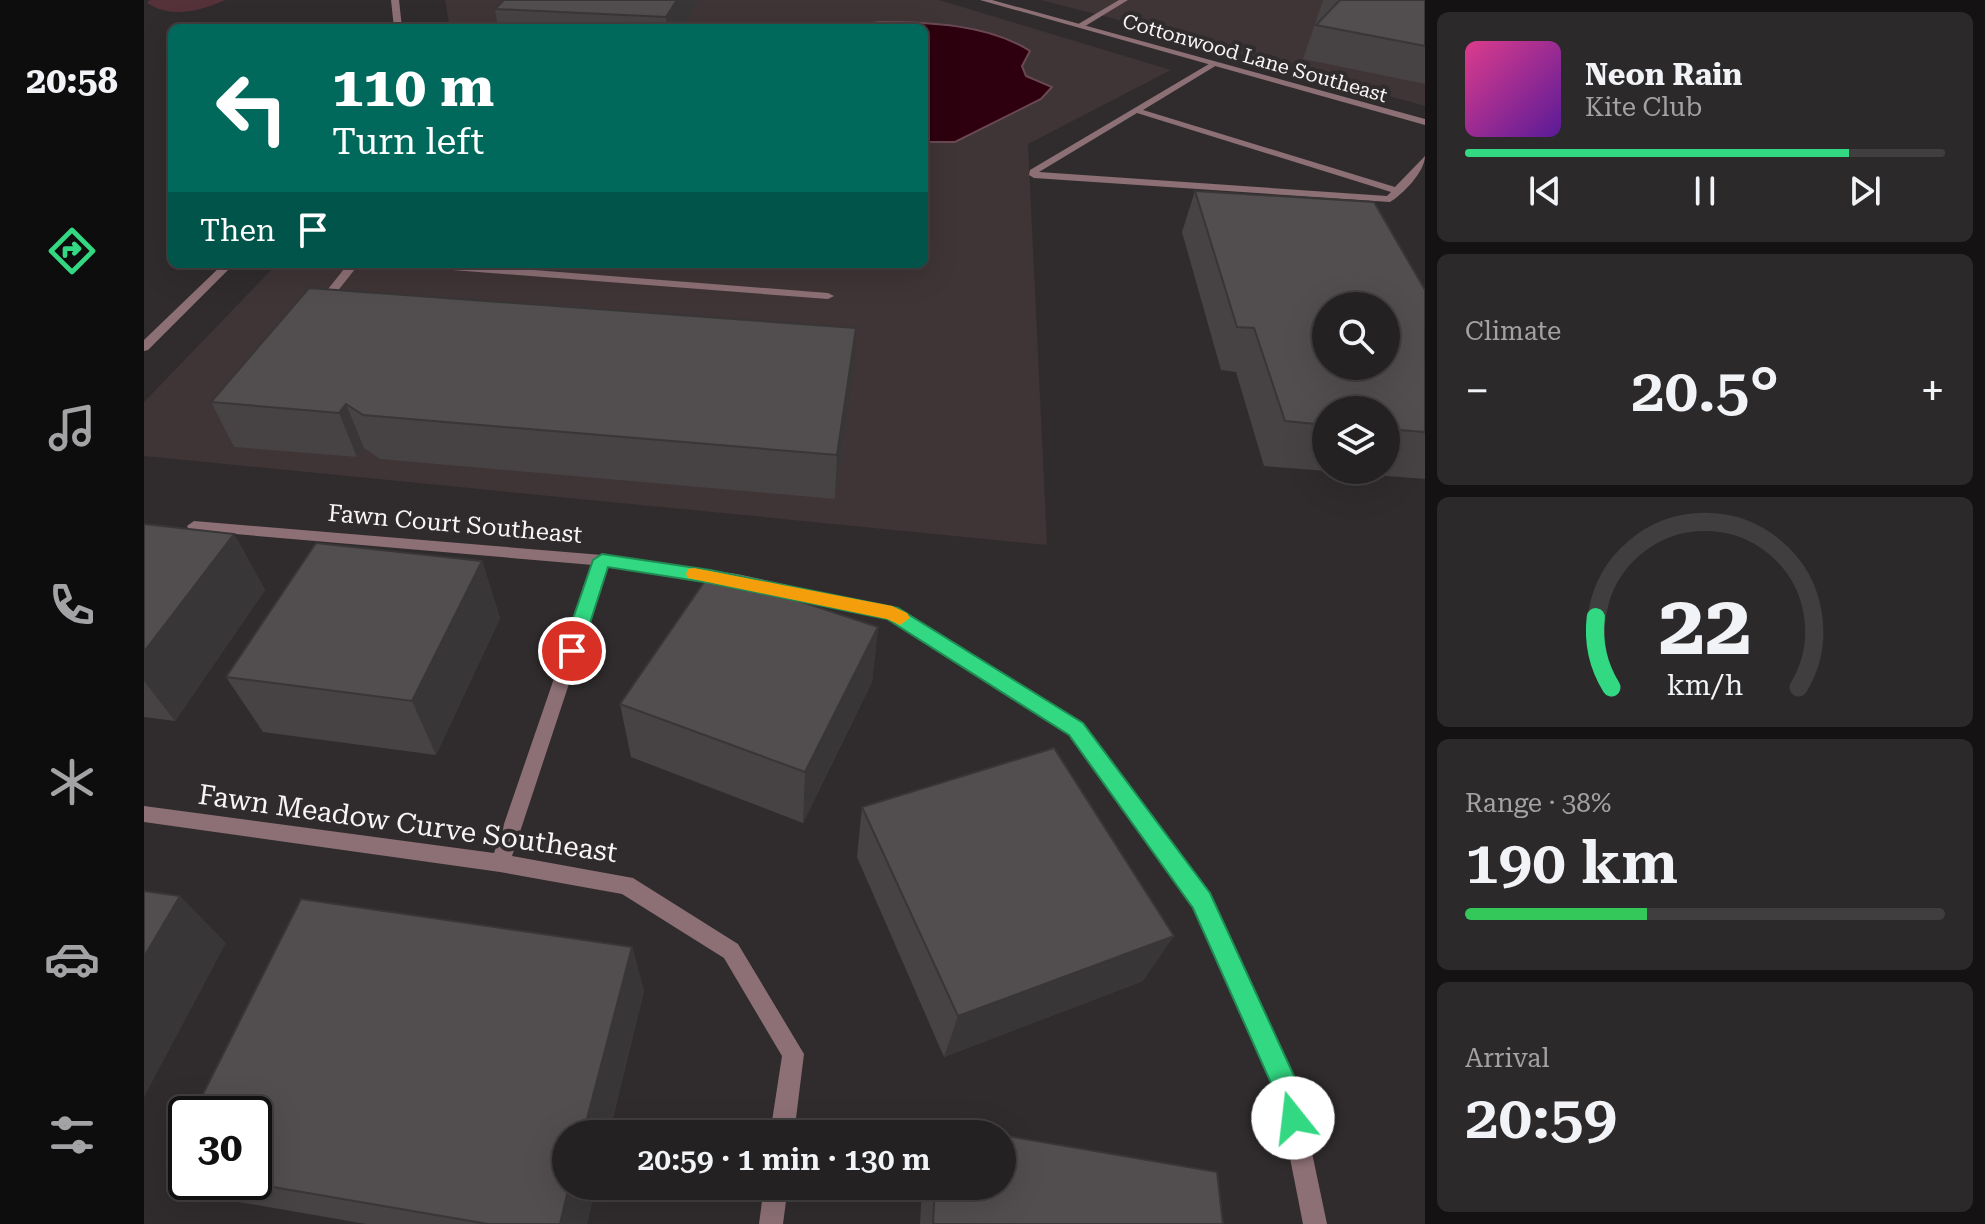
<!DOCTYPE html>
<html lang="en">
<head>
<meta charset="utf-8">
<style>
	body { margin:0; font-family:"Roboto Serif",serif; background:#2c292a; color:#f1f3f6; height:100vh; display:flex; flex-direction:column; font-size:30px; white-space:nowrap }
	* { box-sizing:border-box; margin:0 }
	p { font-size:26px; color:#a3a3a5 }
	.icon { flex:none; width:44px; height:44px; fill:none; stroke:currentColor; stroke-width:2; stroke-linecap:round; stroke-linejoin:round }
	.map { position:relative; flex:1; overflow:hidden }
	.drawer { display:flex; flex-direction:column; gap:12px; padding:12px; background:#141213; width:560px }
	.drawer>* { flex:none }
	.hud { position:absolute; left:24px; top:24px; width:760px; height:244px; border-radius:12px; box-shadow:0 8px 32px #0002,0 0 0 2px #413e40; background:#00695c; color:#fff; overflow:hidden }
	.controls { position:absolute; left:1168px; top:292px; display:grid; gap:16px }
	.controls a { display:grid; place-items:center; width:88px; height:88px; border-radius:50%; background:#242122; box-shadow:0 8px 32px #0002,0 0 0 2px #413e40; font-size:40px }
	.speed { position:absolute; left:24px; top:1096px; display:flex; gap:16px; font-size:40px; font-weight:700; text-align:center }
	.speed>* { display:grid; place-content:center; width:104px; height:104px; border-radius:50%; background:#242122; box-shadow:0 8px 32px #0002,0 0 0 2px #413e40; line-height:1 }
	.speed .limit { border:4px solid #111; border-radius:12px; background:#fff; color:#111 }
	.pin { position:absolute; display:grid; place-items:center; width:68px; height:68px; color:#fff; margin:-34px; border:4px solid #fff; border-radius:50%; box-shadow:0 2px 8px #0007 }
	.me { position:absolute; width:88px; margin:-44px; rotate:344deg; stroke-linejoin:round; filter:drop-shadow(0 0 6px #0008) }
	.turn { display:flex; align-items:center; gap:28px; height:168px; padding:0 32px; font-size:36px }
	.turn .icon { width:104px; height:104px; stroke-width:2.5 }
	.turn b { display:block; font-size:56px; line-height:68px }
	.then { display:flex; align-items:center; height:76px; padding:0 32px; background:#0003; gap:16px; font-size:30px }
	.big { font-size:60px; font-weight:600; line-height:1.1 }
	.drawer .widget { flex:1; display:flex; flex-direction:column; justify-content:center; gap:12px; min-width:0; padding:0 28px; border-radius:12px; background:#2c292a }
	.drawer .dial { align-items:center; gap:0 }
	.dial svg { height:208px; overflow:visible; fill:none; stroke:#413e40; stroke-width:7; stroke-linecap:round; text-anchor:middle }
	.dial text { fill:#f1f3f6; stroke:none }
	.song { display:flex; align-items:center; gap:24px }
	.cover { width:96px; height:96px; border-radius:12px; background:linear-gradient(135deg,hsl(330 70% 55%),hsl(270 70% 35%)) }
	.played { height:8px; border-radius:4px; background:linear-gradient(90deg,#32d882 80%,#413e40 80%) }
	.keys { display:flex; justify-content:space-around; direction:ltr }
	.heat { display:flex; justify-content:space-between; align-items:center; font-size:44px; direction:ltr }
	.charge { height:12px; border-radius:6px; background:linear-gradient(90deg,#34c759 38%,#413e40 0) }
	.trip { position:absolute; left:408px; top:1120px; width:464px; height:80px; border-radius:40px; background:#242122; box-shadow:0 8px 32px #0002,0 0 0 2px #413e40; font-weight:600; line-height:80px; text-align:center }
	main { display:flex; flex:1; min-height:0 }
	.dock { display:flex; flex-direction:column; width:144px; justify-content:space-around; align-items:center; background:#0e0d0e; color:#a3a3a5 }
	.dock .icon { width:56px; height:56px }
	.dock .on { color:#32d882 }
	.dock b { font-size:36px; color:#f1f3f6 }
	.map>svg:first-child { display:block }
	.built { fill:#3f3436 }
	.green { fill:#55323a }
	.water { fill:#2e000f; stroke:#6a4954; stroke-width:2 }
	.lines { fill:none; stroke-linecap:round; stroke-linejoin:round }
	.lane { fill:#8d7076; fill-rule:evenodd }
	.street { fill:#8d7076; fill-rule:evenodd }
	.wall { fill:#474243; fill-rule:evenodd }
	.shaded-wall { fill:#393637 }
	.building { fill:#524d4e; stroke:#393637; stroke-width:2; fill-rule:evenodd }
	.route { fill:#32d882; stroke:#208c54; stroke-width:2 }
	.slow { fill:#f59e0b }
	.labels { text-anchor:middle; stroke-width:8; stroke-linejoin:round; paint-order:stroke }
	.far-street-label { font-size:20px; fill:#f7f4f4; stroke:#302c2d }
	.street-label { font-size:24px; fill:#f7f4f4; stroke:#302c2d }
	.near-street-label { font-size:28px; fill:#f7f4f4; stroke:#302c2d }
</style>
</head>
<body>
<main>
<nav class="dock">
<b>20:58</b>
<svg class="icon on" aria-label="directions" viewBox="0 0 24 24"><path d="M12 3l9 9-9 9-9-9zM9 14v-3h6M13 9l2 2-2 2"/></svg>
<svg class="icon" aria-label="music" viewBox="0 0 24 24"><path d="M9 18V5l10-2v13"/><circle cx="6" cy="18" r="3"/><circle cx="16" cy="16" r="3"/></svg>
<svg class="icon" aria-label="phone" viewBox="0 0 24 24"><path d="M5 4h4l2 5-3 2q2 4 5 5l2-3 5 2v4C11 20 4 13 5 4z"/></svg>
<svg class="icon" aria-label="climate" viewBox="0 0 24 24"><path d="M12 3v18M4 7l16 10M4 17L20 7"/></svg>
<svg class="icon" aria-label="car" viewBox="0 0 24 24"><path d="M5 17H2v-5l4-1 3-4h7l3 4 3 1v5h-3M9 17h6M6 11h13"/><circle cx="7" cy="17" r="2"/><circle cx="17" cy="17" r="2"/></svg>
<svg class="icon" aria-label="filters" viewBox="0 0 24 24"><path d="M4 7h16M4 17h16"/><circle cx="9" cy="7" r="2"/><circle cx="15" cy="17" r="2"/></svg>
</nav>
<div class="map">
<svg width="1281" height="1224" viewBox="0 0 1281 1224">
	<rect width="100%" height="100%" fill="#302c2d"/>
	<g class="built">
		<polygon points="301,0 795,0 1027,70 884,144 903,545 0,456 0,402 133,264 780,264 780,28 306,28"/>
		<polygon points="897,0 1281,0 1281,106 967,18"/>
	</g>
	<path class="green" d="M6 0H81C55 11 29 19 3 3Z"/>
	<path class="water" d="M735 22C784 22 844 24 886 51L878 66 882 76 908 87 897 99 811 142H780V28H694Z"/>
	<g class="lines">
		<g class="lane">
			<polygon points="975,0 984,0 938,28 931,26"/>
			<path d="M1070 61 1073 65 999 110 1251 187 1281 156C1281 172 1258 195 1246 202L890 178 885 175 886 170ZM993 113 1247 192 1243 196 895 172Z"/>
			<polygon points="204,264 215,264 181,307 173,307 173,303"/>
			<polygon points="265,264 313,264 684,293 690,296 684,299 270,267"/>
		</g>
		<g class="street">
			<polygon points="247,0 255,0 258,28 250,28"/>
			<polygon points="836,0 848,0 1281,119 1281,125"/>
			<polygon points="79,264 90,264 4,350 0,351 0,340"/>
			<polygon points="50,521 458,555 593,574 754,609 938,724 1065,893 1155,1091 1183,1224 1159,1224 1133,1092 1051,907 926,734 744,618 593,586 464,566 368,856 489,878 594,944 660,1054 650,1134 626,1134 638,1056 580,958 478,894 356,872 0,822 0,806 350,853 449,565 45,530 43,526"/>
			<polygon points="620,1186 644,1186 639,1224 615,1224"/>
		</g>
	</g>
	<g class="wall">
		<polygon points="556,0 539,28 354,28 351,9"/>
		<polygon points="1179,0 1281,0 1281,84 1159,59"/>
		<path d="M1051 191 1281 290V479L1120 466 1092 372 1077 370 1038 232ZM1182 410H1242V470H1182Z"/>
		<polygon points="710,371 691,499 236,459 220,448 213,457 90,447 67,402"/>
		<polygon points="0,524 90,534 121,590 31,721 0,717"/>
		<polygon points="338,561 356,618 292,755 119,732 82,677"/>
		<polygon points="734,627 728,682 659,823 487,757 476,704"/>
		<polygon points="718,807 999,981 800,1057 713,857"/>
		<polygon points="488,947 500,991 465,1134 422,1134 422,1186 452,1186 443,1224 222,1224 78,1199 47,1182 110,1182"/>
		<polygon points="42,1128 42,1179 22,1168"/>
		<polygon points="778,1186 858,1186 1079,1224 776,1224"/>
	</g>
	<g class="shaded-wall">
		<polygon points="533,0 556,0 539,28 523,28 522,17"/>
		<polygon points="712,328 710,371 691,499 693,455"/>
		<polygon points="202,404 220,448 213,457 195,413"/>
		<polygon points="90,534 121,590 31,721 0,681 0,652"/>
		<polygon points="338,561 356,618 292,755 268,701"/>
		<polygon points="734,627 728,682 659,823 661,772"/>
		<polygon points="36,896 82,943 0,1097 0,957"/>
		<polygon points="1030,936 999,981 800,1057 814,1016"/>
		<polygon points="488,947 500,991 465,1134 439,1134"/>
		<polygon points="425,1186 452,1186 443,1224 416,1224"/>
	</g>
	<g class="building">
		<polygon points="360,0 533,0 522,17 351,9"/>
		<polygon points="1196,0 1281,0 1281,46 1172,25"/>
		<path d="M1051 191 1230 202 1281 290V432L1242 429V410H1182V425L1141 421 1110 328 1093 327ZM1182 306H1242V366H1182Z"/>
		<polygon points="165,288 712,328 693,455 219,415 202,404 195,413 67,402"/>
		<polygon points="0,524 90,534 0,652"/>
		<polygon points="172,543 338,561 268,701 82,677"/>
		<polygon points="567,572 734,627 661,772 476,704"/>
		<polygon points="910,748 1030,936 814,1016 718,807"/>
		<polygon points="0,891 36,896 0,957"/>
		<polygon points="157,899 488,947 439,1134 422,1134 422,1186 425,1186 416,1224 344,1224 100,1182 110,1182 110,1114 49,1114"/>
		<polygon points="794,1124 853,1134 793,1134"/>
		<polygon points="42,1128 42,1172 22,1168"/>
		<polygon points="858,1135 1073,1172 1079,1224 789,1224 791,1186 858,1186"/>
	</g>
	<polygon class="route" points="458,554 566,570 754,608 939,723 1066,893 1157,1091 1162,1118 1159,1127 1149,1131 1140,1127 1131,1092 1049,908 925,735 743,619 566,583 464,567 437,651 428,658 421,656 418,651 449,560"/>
	<polygon class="slow" points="550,568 748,606 763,613 766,618 756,625 743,619 544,578 542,574 544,569"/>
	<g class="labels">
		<g class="far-street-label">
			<text transform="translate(1111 58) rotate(16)" y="7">Cottonwood Lane Southeast</text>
		</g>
		<g class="street-label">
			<text transform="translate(311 524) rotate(5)" y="8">Fawn Court Southeast</text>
		</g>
		<g class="near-street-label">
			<text transform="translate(264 823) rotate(8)" y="10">Fawn Meadow Curve Southeast</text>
		</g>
	</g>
</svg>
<div class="controls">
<a><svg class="icon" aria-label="search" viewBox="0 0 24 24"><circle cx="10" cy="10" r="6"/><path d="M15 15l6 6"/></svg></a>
<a><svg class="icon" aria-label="layers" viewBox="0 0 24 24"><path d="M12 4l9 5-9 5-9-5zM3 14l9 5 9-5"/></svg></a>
</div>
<div class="speed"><div class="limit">30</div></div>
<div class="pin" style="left:428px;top:651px;background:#d93025"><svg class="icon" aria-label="arrive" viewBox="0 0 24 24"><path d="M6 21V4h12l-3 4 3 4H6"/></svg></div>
<svg class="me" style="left:1149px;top:1118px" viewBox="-20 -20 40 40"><circle r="19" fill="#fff"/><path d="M0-13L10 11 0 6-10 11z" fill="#32d882"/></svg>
<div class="trip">20:59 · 1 min · 130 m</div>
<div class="hud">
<div class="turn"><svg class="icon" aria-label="left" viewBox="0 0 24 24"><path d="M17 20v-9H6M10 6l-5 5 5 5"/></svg><div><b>110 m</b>Turn left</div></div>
<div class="then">Then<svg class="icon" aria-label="arrive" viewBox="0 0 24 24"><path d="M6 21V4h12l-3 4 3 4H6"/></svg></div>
</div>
</div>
<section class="drawer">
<div class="widget">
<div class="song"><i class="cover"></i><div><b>Neon Rain</b><p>Kite Club</p></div></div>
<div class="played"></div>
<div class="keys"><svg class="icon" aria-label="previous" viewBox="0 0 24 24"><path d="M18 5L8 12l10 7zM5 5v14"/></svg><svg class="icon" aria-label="pause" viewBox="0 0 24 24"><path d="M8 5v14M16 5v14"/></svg><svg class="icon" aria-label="next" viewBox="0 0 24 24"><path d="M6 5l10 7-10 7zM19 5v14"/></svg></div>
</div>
<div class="widget"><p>Climate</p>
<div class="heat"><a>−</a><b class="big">20.5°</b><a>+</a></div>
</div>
<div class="widget dial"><svg viewBox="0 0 100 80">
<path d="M14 69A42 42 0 1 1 86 69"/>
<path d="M14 69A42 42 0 0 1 8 42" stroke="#32d882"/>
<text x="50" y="56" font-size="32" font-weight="700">22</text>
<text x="50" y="72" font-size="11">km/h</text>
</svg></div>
<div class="widget"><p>Range · 38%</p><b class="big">190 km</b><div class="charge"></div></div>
<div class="widget"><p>Arrival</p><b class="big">20:59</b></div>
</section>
</main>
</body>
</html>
